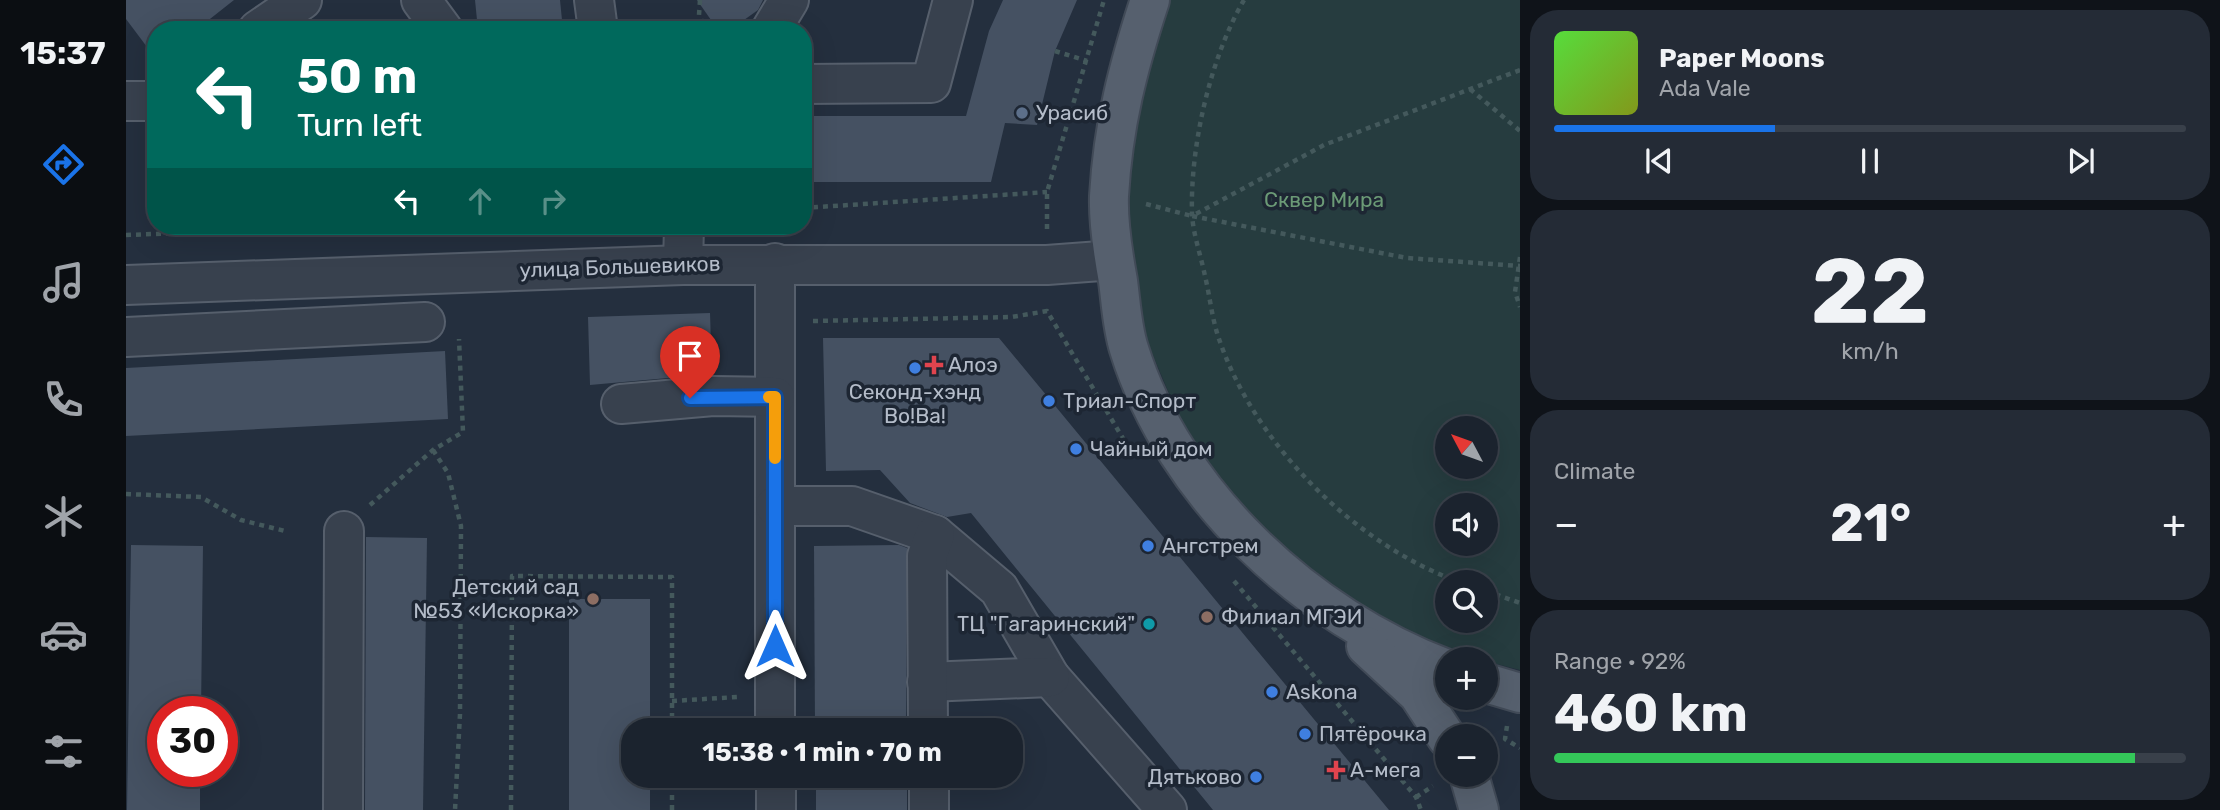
<!DOCTYPE html>
<html lang="en">
<head>
<meta charset="utf-8">
<style>
	body { margin:0; font-family:Rubik,sans-serif; background:#242b36; color:#f1f3f6; height:100vh; display:flex; flex-direction:column; font-size:26px; white-space:nowrap }
	* { box-sizing:border-box; margin:0 }
	p { font-size:23px; color:#a0a4aa }
	.icon { flex:none; width:38px; height:38px; fill:none; stroke:currentColor; stroke-width:2; stroke-linecap:round; stroke-linejoin:round }
	.map { position:relative; flex:1; overflow:hidden }
	.drawer { display:flex; flex-direction:column; gap:10px; padding:10px; background:#0f1319; width:700px }
	.drawer>* { flex:none }
	.guide { position:absolute; left:21px; top:21px; width:665px; height:214px; border-radius:28px; box-shadow:0 7px 28px #0002,0 0 0 2px #39404a; background:#00695c; color:#fff; overflow:hidden }
	.needle { width:46px; rotate:311deg }
	.controls { position:absolute; left:1309px; top:416px; display:grid; gap:14px }
	.controls a { display:grid; place-items:center; width:63px; height:63px; border-radius:50%; background:#1b232e; box-shadow:0 7px 28px #0002,0 0 0 2px #39404a; font-size:35px }
	.speed { position:absolute; left:21px; top:696px; display:flex; gap:14px; font-size:35px; font-weight:700; text-align:center }
	.speed>* { display:grid; place-content:center; width:91px; height:91px; border-radius:50%; background:#1b232e; box-shadow:0 7px 28px #0002,0 0 0 2px #39404a; line-height:1 }
	.speed .limit { border:10px solid #d22; background:#fff; color:#111 }
	.pin { position:absolute; display:grid; place-items:center; width:60px; height:60px; color:#fff; margin:-72px -30px; border-radius:50% 50% 50% 0; rotate:-45deg; box-shadow:0 0 7px #0007 }
	.pin .icon { rotate:45deg }
	.me { position:absolute; width:77px; margin:-38px; rotate:0deg; stroke-linejoin:round; filter:drop-shadow(0 0 5px #0008) }
	.turn { display:flex; align-items:center; gap:24px; height:147px; padding:0 35px; font-size:32px }
	.turn .icon { width:91px; height:91px; stroke-width:2.5 }
	.turn b { display:block; font-size:49px; line-height:60px }
	.lanes { display:flex; align-items:center; height:66px; padding:0 35px; background:#0003; justify-content:center; gap:35px; direction:ltr }
	.lanes .off { opacity:.35 }
	.big { font-size:52px; font-weight:700; line-height:1.1 }
	.drawer .card { flex:1; display:flex; flex-direction:column; justify-content:center; gap:10px; min-width:0; padding:0 24px; border-radius:28px; background:#242b36 }
	.drawer .dial { align-items:center; gap:0 }
	.dial b { font-size:91px; line-height:1 }
	.song { display:flex; align-items:center; gap:21px }
	.cover { width:84px; height:84px; border-radius:10px; background:linear-gradient(135deg,hsl(110 70% 55%),hsl(70 70% 35%)) }
	.played { height:7px; border-radius:4px; background:linear-gradient(90deg,#1a73e8 35%,#39404a 35%) }
	.keys { display:flex; justify-content:space-around; direction:ltr }
	.heat { display:flex; justify-content:space-between; align-items:center; font-size:38px; direction:ltr }
	.charge { height:10px; border-radius:5px; background:linear-gradient(90deg,#34c759 92%,#39404a 0) }
	.trip { position:absolute; left:495px; top:718px; width:402px; height:70px; border-radius:28px; background:#1b232e; box-shadow:0 7px 28px #0002,0 0 0 2px #39404a; font-weight:700; line-height:70px; text-align:center }
	main { display:flex; flex:1; min-height:0 }
	.dock { display:flex; flex-direction:column; width:126px; justify-content:space-around; align-items:center; background:#0b0e12; color:#a0a4aa }
	.dock .icon { width:49px; height:49px }
	.dock .current { color:#1a73e8 }
	.dock b { font-size:32px; color:#f1f3f6 }
	.map>svg:first-child { display:block }
	.green { fill:#263c3f; fill-rule:evenodd }
	.building { fill:#455162 }
	.lines { fill:none; stroke-linecap:round; stroke-linejoin:round }
	.minor-casing { stroke:#565f6c; stroke-width:42 }
	.major-casing { stroke:#414a57; stroke-width:42 }
	.path { stroke:#44595c; stroke-width:4.5; stroke-dasharray:5 5; stroke-linecap:butt }
	.minor { stroke:#38414e; stroke-width:38 }
	.major { stroke:#56606e; stroke-width:38 }
	.route-casing { stroke:#114b97; stroke-width:18 }
	.route { stroke:#1a73e8; stroke-width:12 }
	.slow { stroke:#f59e0b; stroke-width:12 }
	.service-dot { fill:#5c6f8a; stroke:#1d2633; stroke-width:2.5 }
	.health-dot { fill:#e0444e; stroke:#1d2633; stroke-width:2.5 }
	.shop-dot { fill:#3f7fe0; stroke:#1d2633; stroke-width:2.5 }
	.education-dot { fill:#8d6e63; stroke:#1d2633; stroke-width:2.5 }
	.culture-dot { fill:#0f9aa8; stroke:#1d2633; stroke-width:2.5 }
	.labels { text-anchor:middle; stroke-width:7; stroke-linejoin:round; paint-order:stroke }
	.poi-label { font-size:21px; fill:#b4bcc9; stroke:#1d2633; text-anchor:start }
	.park-label { font-size:21px; fill:#6b9a76; stroke:#1d2633 }
	.street-label { font-size:21px; fill:#b4bcc9; stroke:#1d2633 }
</style>
</head>
<body>
<main>
<nav class="dock">
<b>15:37</b>
<svg class="icon current" aria-label="directions" viewBox="0 0 24 24"><path d="M12 3l9 9-9 9-9-9zM9 14v-3h6M13 9l2 2-2 2"/></svg>
<svg class="icon" aria-label="music" viewBox="0 0 24 24"><path d="M9 18V5l10-2v13"/><circle cx="6" cy="18" r="3"/><circle cx="16" cy="16" r="3"/></svg>
<svg class="icon" aria-label="phone" viewBox="0 0 24 24"><path d="M5 4h4l2 5-3 2q2 4 5 5l2-3 5 2v4C11 20 4 13 5 4z"/></svg>
<svg class="icon" aria-label="climate" viewBox="0 0 24 24"><path d="M12 3v18M4 7l16 10M4 17L20 7"/></svg>
<svg class="icon" aria-label="car" viewBox="0 0 24 24"><path d="M5 17H2v-5l4-1 3-4h7l3 4 3 1v5h-3M9 17h6M6 11h13"/><circle cx="7" cy="17" r="2"/><circle cx="17" cy="17" r="2"/></svg>
<svg class="icon" aria-label="filters" viewBox="0 0 24 24"><path d="M4 7h16M4 17h16"/><circle cx="9" cy="7" r="2"/><circle cx="15" cy="17" r="2"/></svg>
</nav>
<div class="map">
<svg width="1394" height="810" viewBox="0 0 1394 810">
	<rect width="100%" height="100%" fill="#242f3e"/>
	<path class="green" d="M1044 0H1394V670L1331 654 1247 618 1171 566 1107 501 1056 424 1020 339 1010 291 1000 199 1015 77ZM1321 429H1360V467H1321ZM1321 506H1360V544H1321ZM1321 583H1360V621H1321Z"/>
	<g class="building">
		<polygon points="0,0 108,0 70,30 30,30 30,59 0,19"/>
		<polygon points="349,0 434,0 437,30 352,30"/>
		<polygon points="571,0 637,0 632,10 604,30 592,30"/>
		<polygon points="877,0 951,0 929,51 911,125 879,123 865,182 677,182 677,116 840,116 863,31"/>
		<polygon points="584,313 586,374 464,385 462,317"/>
		<polygon points="697,338 873,338 1263,810 1087,810 845,513 821,517 784,503 754,470 700,471"/>
		<polygon points="319,351 322,419 0,436 0,368"/>
		<polygon points="240,537 301,538 297,810 239,810"/>
		<polygon points="5,545 77,546 75,712 37,712 37,772 74,772 74,810 1,810"/>
		<polygon points="773,545 781,548 780,730 689,730 688,546"/>
		<polygon points="443,599 524,599 524,730 508,730 508,775 524,775 524,810 443,810"/>
		<rect x="690" y="775" width="91" height="35"/>
	</g>
	<g class="lines">
		<defs>
			<g id="minor">
				<polyline points="295,0 317,30"/>
				<polyline points="468,0 472,30"/>
				<polyline points="132,30 176,0"/>
				<polyline points="645,30 663,0"/>
				<polyline points="677,84 805,83 827,0"/>
				<polyline points="0,101 30,101"/>
				<polyline points="649,263 649,730"/>
				<polyline points="557,265 558,226"/>
				<polyline points="0,285 557,265 921,265 988,260"/>
				<polyline points="0,337 299,322"/>
				<polyline points="495,404 587,396 649,397"/>
				<polyline points="649,506 726,506 809,535 873,589 924,677 1041,810"/>
				<polyline points="801,682 924,677"/>
				<polyline points="802,730 801,556 809,535"/>
				<polyline points="650,775 650,810"/>
				<polyline points="803,775 803,810"/>
				<polyline points="217,810 218,531"/>
			</g>
			<g id="major">
				<path d="M1024 0C1002 67 987 125 983 196 982 223 987 254 992 281 995 303 996 327 1003 349 1048 494 1181 617 1321 669"/>
				<polyline points="1240,646 1292,694 1321,738"/>
				<polyline points="1360,683 1394,693"/>
				<polyline points="1343,775 1353,810"/>
			</g>
		</defs>
		<use href="#minor" class="minor-casing"/>
		<use href="#major" class="major-casing"/>
		<g class="path">
			<polyline points="574,0 573,15 580,30"/>
			<path d="M1118 0C1084 58 1064 147 1066 214 1067 234 1075 256 1079 276 1084 297 1086 319 1093 339 1129 445 1230 546 1336 583"/>
			<polyline points="929,51 961,61"/>
			<polyline points="1394,70 1198,145 1066,216 1281,258 1394,266"/>
			<polyline points="1344,89 1394,131"/>
			<polyline points="1020,204 1066,216"/>
			<polyline points="677,208 921,192"/>
			<polyline points="921,229 921,192 978,0"/>
			<polyline points="0,235 249,226"/>
			<polyline points="1394,257 1389,292 1394,307"/>
			<polyline points="687,321 886,317 921,311 1008,457"/>
			<polyline points="307,450 322,473 335,526 334,714 329,810"/>
			<polyline points="0,494 75,497 115,520 159,531"/>
			<polyline points="244,505 307,450 337,432 333,339"/>
			<polyline points="1108,581 1290,797 1295,810"/>
			<polyline points="1360,591 1394,603"/>
			<polyline points="546,701 611,697"/>
			<polyline points="1381,726 1379,739 1394,748"/>
			<polyline points="1290,797 1307,786"/>
			<polyline points="385,810 386,576 546,577 546,730"/>
			<polyline points="546,810 546,775"/>
		</g>
		<use href="#minor" class="minor"/>
		<use href="#major" class="major"/>
	</g>
	<g class="lines">
		<defs>
			<polyline id="route" points="564,398 649,397 649,646"/>
		</defs>
		<use href="#route" class="route-casing"/>
		<use href="#route" class="route"/>
		<polyline class="slow" points="643,397 649,397 649,458"/>
	</g>
	<circle class="service-dot" cx="896" cy="113" r="7"/>
	<g class="health-dot">
		<path d="M804.5 354.5h7v7h7v7h-7v7h-7v-7h-7v-7h7z"/>
		<path d="M1206.5 759.5h7v7h7v7h-7v7h-7v-7h-7v-7h7z"/>
	</g>
	<g class="shop-dot">
		<circle cx="789" cy="368" r="7"/>
		<circle cx="923" cy="401" r="7"/>
		<circle cx="950" cy="449" r="7"/>
		<circle cx="1022" cy="546" r="7"/>
		<circle cx="1146" cy="692" r="7"/>
		<circle cx="1179" cy="734" r="7"/>
		<circle cx="1130" cy="777" r="7"/>
	</g>
	<g class="education-dot">
		<circle cx="467" cy="599" r="7"/>
		<circle cx="1081" cy="617" r="7"/>
	</g>
	<circle class="culture-dot" cx="1023" cy="624" r="7"/>
	<g class="labels">
		<g class="poi-label">
			<text x="910" y="120">Урасиб</text>
			<text x="822" y="372">Алоэ</text>
			<text x="789" y="399" text-anchor="middle">Секонд-хэнд<tspan x="789" dy="24">Во!Ва!</tspan></text>
			<text x="937" y="408">Триал-Спорт</text>
			<text x="964" y="456">Чайный дом</text>
			<text x="1036" y="553">Ангстрем</text>
			<text x="453" y="594" text-anchor="end">Детский сад<tspan x="453" dy="24">№53 «Искорка»</tspan></text>
			<text x="1095" y="624">Филиал МГЭИ</text>
			<text x="1009" y="631" text-anchor="end">ТЦ "Гагаринский"</text>
			<text x="1160" y="699">Askona</text>
			<text x="1193" y="741">Пятёрочка</text>
			<text x="1224" y="777">А-мега</text>
			<text x="1116" y="784" text-anchor="end">Дятьково</text>
		</g>
		<g class="park-label">
			<text x="1198" y="207">Сквер Мира</text>
		</g>
		<g class="street-label">
			<text transform="translate(494 267) rotate(-2)" y="7">улица Большевиков</text>
		</g>
	</g>
</svg>
<div class="controls">
<a><svg class="needle" viewBox="-14 -14 28 28"><path d="M0-13l5 13h-10z" fill="#e53935"/><path d="M0 13l5-13h-10z" fill="#a0a4aa"/></svg></a>
<a><svg class="icon" aria-label="sound" viewBox="0 0 24 24"><path d="M4 9h4l5-4v14l-5-4H4zM17 9q2 3 0 6"/></svg></a>
<a><svg class="icon" aria-label="search" viewBox="0 0 24 24"><circle cx="10" cy="10" r="6"/><path d="M15 15l6 6"/></svg></a>
<a>+</a>
<a>−</a>
</div>
<div class="speed"><div class="limit">30</div></div>
<div class="pin" style="left:564px;top:398px;background:#d93025"><svg class="icon" aria-label="arrive" viewBox="0 0 24 24"><path d="M6 21V4h12l-3 4 3 4H6"/></svg></div>
<svg class="me" style="left:649px;top:646px" viewBox="-20 -20 40 40"><path d="M0-17L14 15 0 8-14 15z" fill="#1a73e8" stroke="#fff" stroke-width="4"/></svg>
<div class="trip">15:38 · 1 min · 70 m</div>
<div class="guide">
<div class="turn"><svg class="icon" aria-label="left" viewBox="0 0 24 24"><path d="M17 20v-9H6M10 6l-5 5 5 5"/></svg><div><b>50 m</b>Turn left</div></div>
<div class="lanes"><svg class="icon" aria-label="left" viewBox="0 0 24 24"><path d="M17 20v-9H6M10 6l-5 5 5 5"/></svg><svg class="icon off" aria-label="ahead" viewBox="0 0 24 24"><path d="M12 20V5M6 11l6-6 6 6"/></svg><svg class="icon off" aria-label="right" viewBox="0 0 24 24"><path d="M7 20v-9h11M14 6l5 5-5 5"/></svg></div>
</div>
</div>
<section class="drawer">
<div class="card">
<div class="song"><i class="cover"></i><div><b>Paper Moons</b><p>Ada Vale</p></div></div>
<div class="played"></div>
<div class="keys"><svg class="icon" aria-label="previous" viewBox="0 0 24 24"><path d="M18 5L8 12l10 7zM5 5v14"/></svg><svg class="icon" aria-label="pause" viewBox="0 0 24 24"><path d="M8 5v14M16 5v14"/></svg><svg class="icon" aria-label="next" viewBox="0 0 24 24"><path d="M6 5l10 7-10 7zM19 5v14"/></svg></div>
</div>
<div class="card dial"><b>22</b><p>km/h</p></div>
<div class="card"><p>Climate</p>
<div class="heat"><a>−</a><b class="big">21°</b><a>+</a></div>
</div>
<div class="card"><p>Range · 92%</p><b class="big">460 km</b><div class="charge"></div></div>
</section>
</main>
</body>
</html>
